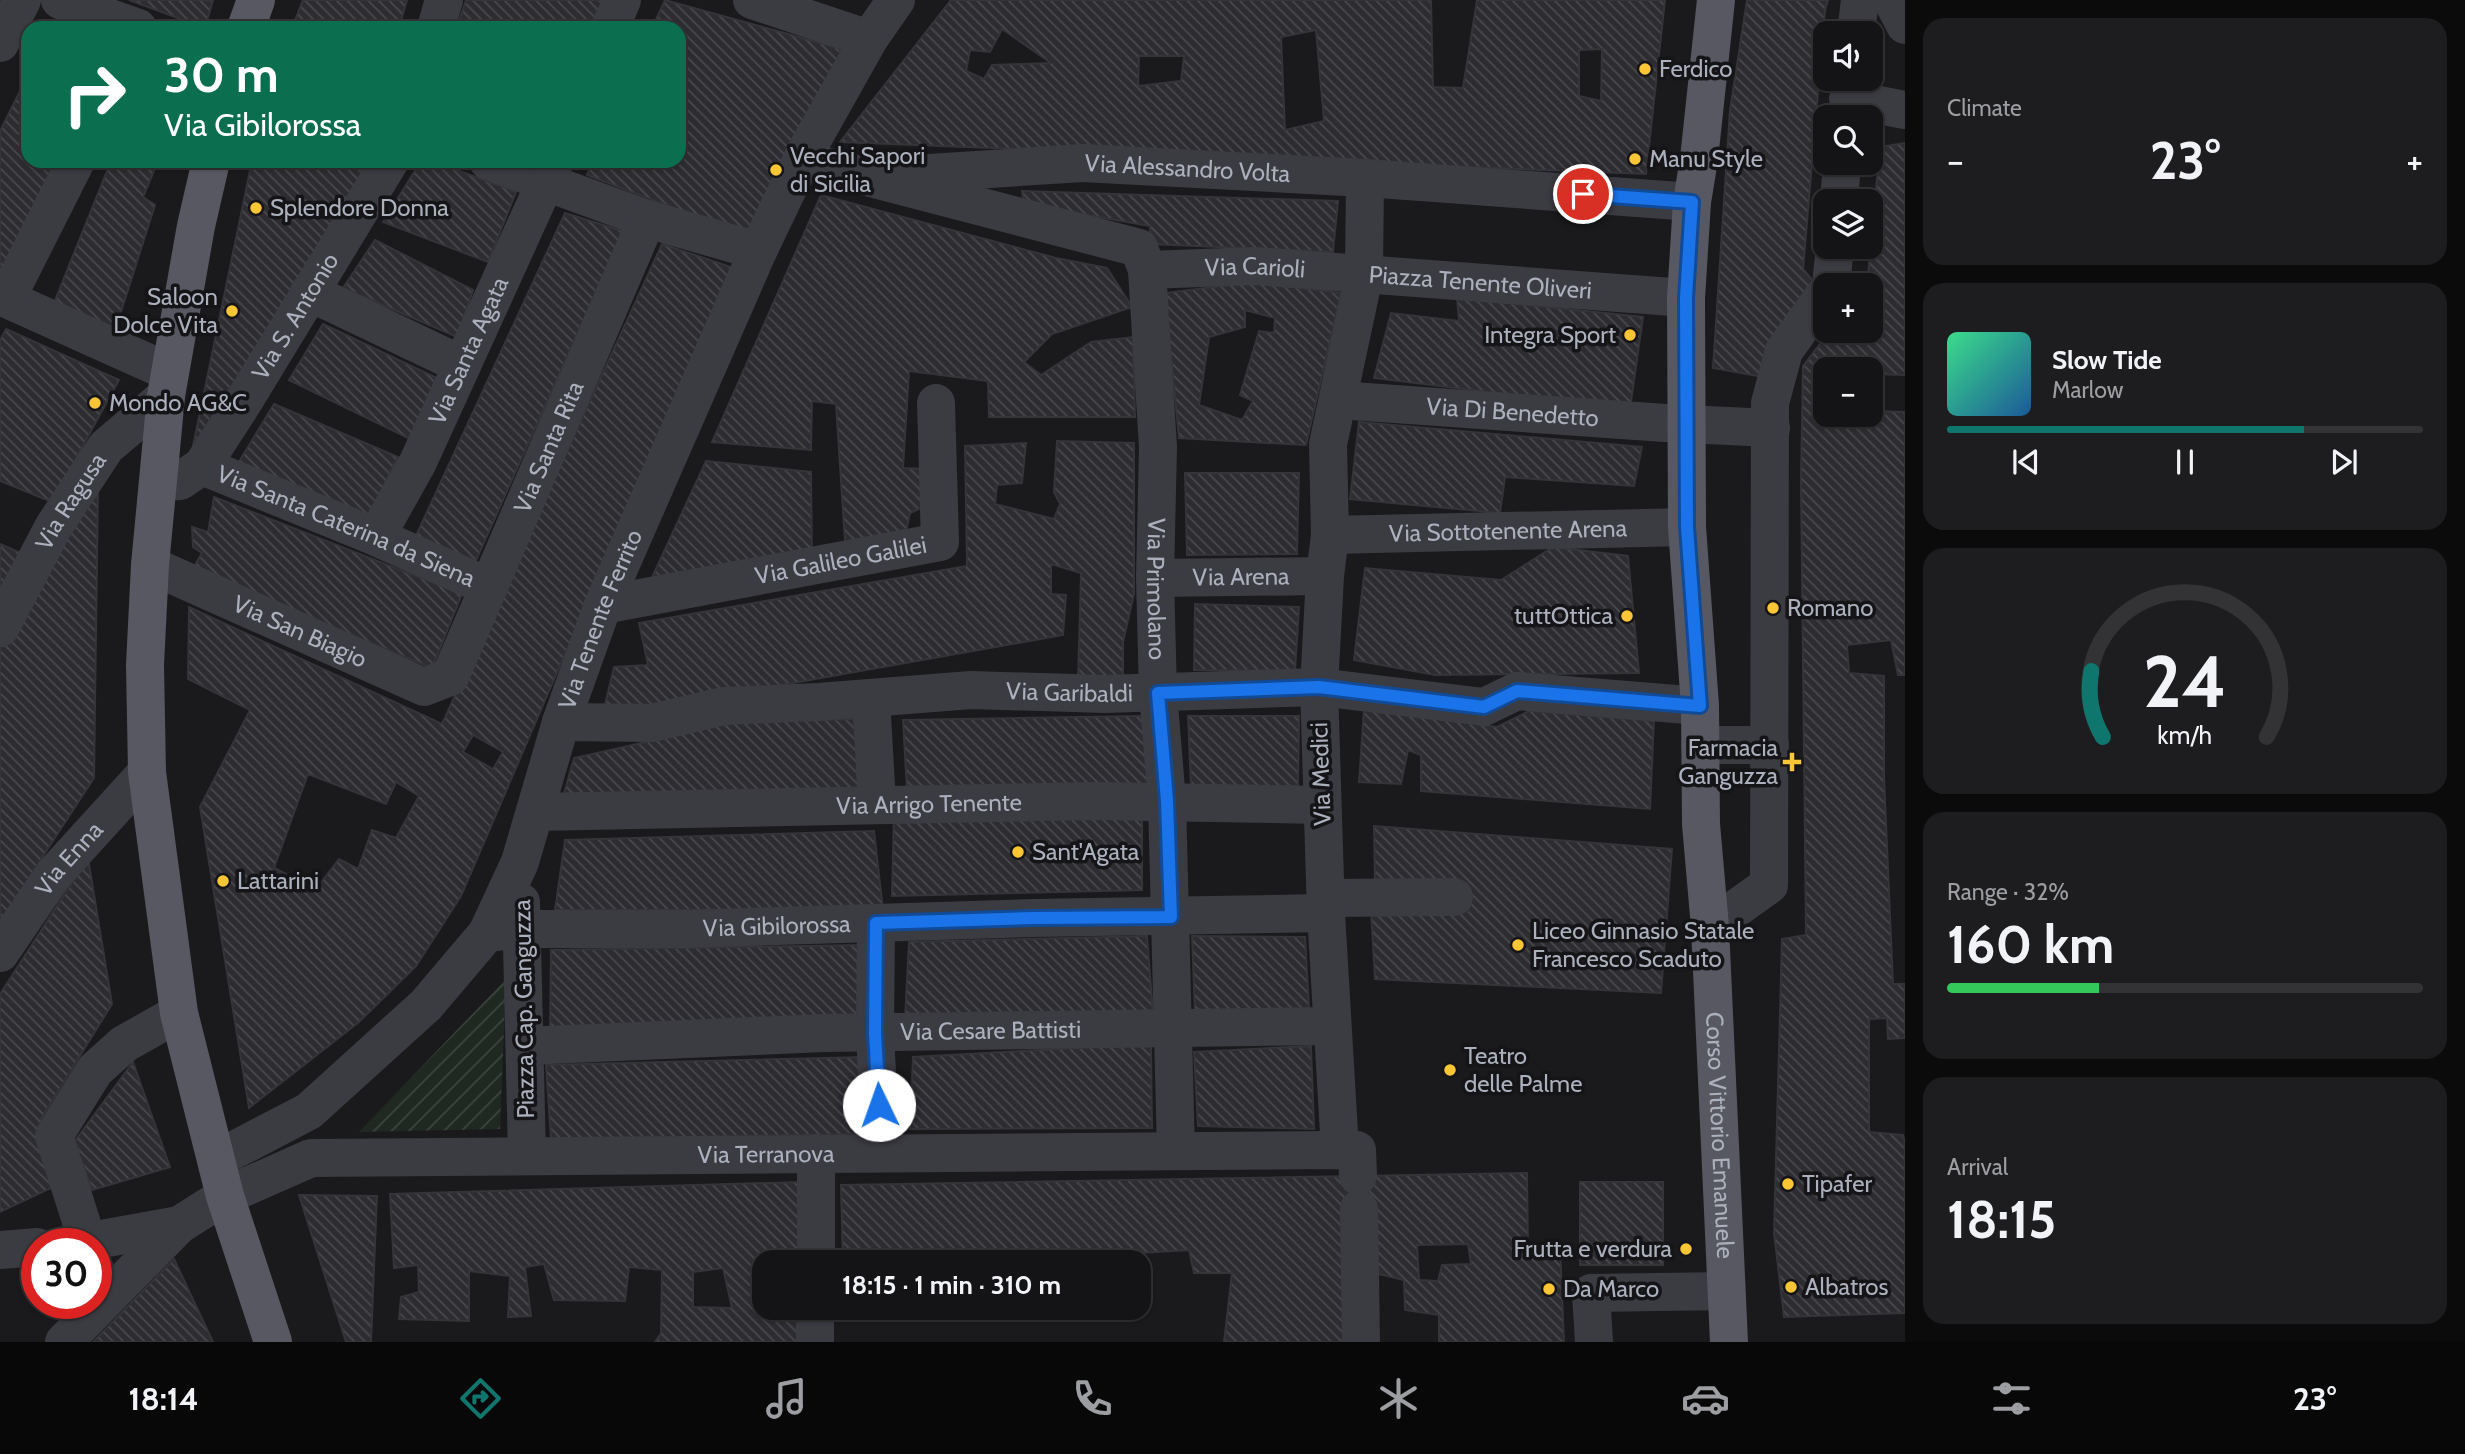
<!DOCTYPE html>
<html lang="en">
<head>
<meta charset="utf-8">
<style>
	body { margin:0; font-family:Cabin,sans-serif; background:#1d1d1f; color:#f1f3f6; height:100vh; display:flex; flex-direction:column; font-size:26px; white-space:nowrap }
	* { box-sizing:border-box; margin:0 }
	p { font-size:23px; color:#9d9ea1 }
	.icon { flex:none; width:38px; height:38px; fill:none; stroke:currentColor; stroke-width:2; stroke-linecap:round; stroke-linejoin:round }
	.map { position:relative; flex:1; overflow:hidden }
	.sheet { display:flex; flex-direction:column; gap:18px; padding:18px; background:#0b0b0c; width:560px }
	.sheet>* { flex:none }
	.top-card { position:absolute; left:21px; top:21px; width:665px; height:147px; border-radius:21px; box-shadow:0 2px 5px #0004,0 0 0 2px #333335; background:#0b6e4f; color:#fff; overflow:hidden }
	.buttons { position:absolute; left:1813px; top:21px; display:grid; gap:14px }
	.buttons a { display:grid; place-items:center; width:70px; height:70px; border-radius:14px; background:#141416; box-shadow:0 2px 5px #0004,0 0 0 2px #333335; font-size:35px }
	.speed { position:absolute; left:21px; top:1228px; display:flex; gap:14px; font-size:35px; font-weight:700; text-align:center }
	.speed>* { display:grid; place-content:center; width:91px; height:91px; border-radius:50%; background:#141416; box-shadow:0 2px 5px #0004,0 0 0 2px #333335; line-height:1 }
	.speed .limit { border:10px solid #d22; background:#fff; color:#111 }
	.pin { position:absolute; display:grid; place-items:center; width:60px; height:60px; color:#fff; margin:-30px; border:4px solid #fff; border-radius:50%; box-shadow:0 2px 7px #0007 }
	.me { position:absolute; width:77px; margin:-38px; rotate:357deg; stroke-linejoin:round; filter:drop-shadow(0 0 5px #0008) }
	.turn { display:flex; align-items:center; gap:24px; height:147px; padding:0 28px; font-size:32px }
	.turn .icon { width:91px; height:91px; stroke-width:2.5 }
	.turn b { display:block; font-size:49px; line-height:60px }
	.big { font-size:52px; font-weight:800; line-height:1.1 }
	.sheet .card { flex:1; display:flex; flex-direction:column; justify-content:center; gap:10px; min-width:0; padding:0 24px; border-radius:21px; background:#1d1d1f }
	.sheet .dial { align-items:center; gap:0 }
	.dial svg { height:182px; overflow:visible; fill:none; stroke:#333335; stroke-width:7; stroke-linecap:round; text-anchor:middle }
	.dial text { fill:#f1f3f6; stroke:none }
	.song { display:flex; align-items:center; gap:21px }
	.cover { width:84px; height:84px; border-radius:10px; background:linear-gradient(135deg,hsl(150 70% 55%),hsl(210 70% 35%)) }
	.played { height:7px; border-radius:4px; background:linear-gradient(90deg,#0f766e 75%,#333335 75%) }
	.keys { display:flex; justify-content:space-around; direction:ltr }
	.heat { display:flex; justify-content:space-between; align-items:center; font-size:38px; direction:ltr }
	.charge { height:10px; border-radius:5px; background:linear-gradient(90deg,#34c759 32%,#333335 0) }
	.trip { position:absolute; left:752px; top:1250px; width:399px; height:70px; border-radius:21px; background:#141416; box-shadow:0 2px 5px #0004,0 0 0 2px #333335; font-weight:800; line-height:70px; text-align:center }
	.tab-bar { display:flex; height:112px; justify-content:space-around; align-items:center; background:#080809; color:#9d9ea1 }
	.tab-bar .icon { width:49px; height:49px }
	.tab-bar .current { color:#0f766e }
	.tab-bar b { font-size:32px; color:#f1f3f6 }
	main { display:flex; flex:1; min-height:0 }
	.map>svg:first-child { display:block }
	.garden { fill:url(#garden-furrows) }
	.building { fill:url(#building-back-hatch); stroke:#343439; stroke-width:2; fill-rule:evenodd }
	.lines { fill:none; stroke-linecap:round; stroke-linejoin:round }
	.minor { stroke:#3b3b42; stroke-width:38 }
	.major { stroke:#575861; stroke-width:38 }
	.route-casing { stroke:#114b97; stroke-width:18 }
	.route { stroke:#1a73e8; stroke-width:12 }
	.poi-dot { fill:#fac635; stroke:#151518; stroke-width:2.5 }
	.labels { text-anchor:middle; stroke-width:7; stroke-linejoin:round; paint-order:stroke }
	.poi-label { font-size:24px; fill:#acb0bc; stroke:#151518; text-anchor:start }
	.street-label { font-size:24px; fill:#acb0bc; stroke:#151518 }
</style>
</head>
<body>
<main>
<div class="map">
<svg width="1905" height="1342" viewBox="0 0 1905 1342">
	<defs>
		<pattern id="garden-furrows" width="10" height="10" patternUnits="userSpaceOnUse" patternTransform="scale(1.75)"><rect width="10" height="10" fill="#1f2821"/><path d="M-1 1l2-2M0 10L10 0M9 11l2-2" fill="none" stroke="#3d453f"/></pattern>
		<pattern id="building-back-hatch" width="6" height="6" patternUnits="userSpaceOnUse" patternTransform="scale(1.75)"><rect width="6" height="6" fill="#2d2d31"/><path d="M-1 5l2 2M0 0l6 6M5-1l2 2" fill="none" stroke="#49494d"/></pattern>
	</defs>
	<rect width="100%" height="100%" fill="#1a1a1d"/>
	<polygon class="garden" points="506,979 500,1129 359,1132"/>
	<g class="building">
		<polygon points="129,0 213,0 205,28"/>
		<polygon points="303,0 407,0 399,28 292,28"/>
		<polygon points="466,0 603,0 589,28 457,28"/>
		<polygon points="665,0 842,49 750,237 587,175 593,161 679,161 679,28 652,28"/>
		<path d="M951 0H1431L1433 87 1463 88 1477 0H1665L1646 174 840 142ZM1002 29 1051 63 992 65 984 79 966 71 970 50 990 52ZM1316 30 1324 121 1285 130 1281 37ZM1602 49 1601 101 1579 96V50ZM1139 56H1184L1181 81 1138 86Z"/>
		<polygon points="1747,0 1828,0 1825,10 1803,269 1814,282 1768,378 1713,368 1730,110"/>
		<polygon points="28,75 28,161 66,161 0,281 0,131"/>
		<path d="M1905 143V375L1872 374 1873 411 1905 412V675H1898L1891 640 1847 645 1849 673 1884 676V777L1893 984H1905V1038L1888 1039 1887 1018 1869 1019V1132L1903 1135 1905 1143V1313L1784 1317 1774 1233 1782 939 1806 935 1801 482 1803 366 1830 331H1871V285H1867L1880 147ZM1825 369H1871V415H1825Z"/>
		<polygon points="111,161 158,161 143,197 155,205 113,337 52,308"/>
		<polygon points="252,161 375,161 193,446"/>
		<polygon points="421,161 433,161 516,192 488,262 383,222"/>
		<polygon points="1022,191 1338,201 1333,252 1150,244 1150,226 1024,204"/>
		<polygon points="821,195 1056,258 1107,268 1132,307 1052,334 1024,362 1041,375 1091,342 1133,337 1135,417 989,417 988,381 909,371 903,468 928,469 921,508 910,513 904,541 845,542 836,404 812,401 811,450 712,442"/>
		<polygon points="565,213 623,231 474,565 414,540"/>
		<polygon points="375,240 473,290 457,337 343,288"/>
		<path d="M662 244 731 267 461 896 416 966 359 1022 249 1108 200 807 250 710 188 679 189 607 442 724ZM473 735 503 752 493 769 463 752ZM308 774 386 804 396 782 419 796 396 838 372 830 358 869 339 859 316 889 274 868Z"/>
		<path d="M1253 282 1341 293 1306 445 1179 438 1165 293ZM1245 310 1275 318 1274 333 1259 331 1240 395 1253 401 1242 420 1199 405 1209 337 1245 327Z"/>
		<polygon points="1457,298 1643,317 1630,409 1374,378 1391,313 1459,321"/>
		<polygon points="323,324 439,379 412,440 289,380"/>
		<polygon points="6,329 119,380 52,502 0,481 0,340"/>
		<polygon points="274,404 398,457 367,519 237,465"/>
		<polygon points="1359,422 1642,447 1634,486 1505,477 1500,513 1350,499"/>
		<polygon points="1057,441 1134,443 1134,594 1123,642 1123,677 1078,681 1081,573 1051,564 1051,594 1066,595 1063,635 602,717 614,667 648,665 639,623 967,566 965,446 1026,443 1022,483 997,485 995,504 1054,519 1060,504 1054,492"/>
		<polygon points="706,461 811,472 812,561 648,586"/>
		<polygon points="1185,473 1299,473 1297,554 1187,555"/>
		<polygon points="98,489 94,778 0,922 0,648 27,597"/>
		<polygon points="214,497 462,594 432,668 192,570 202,553 193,547 192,527 208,532"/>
		<polygon points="0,544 23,554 0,598"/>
		<polygon points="1553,547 1628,556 1639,673 1435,675 1354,660 1365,568 1501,580"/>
		<polygon points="1195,604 1299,607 1295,671 1194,670"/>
		<polygon points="1364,709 1497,727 1529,711 1654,721 1650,809 1421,791 1421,755 1408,750 1401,784 1359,782"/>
		<polygon points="1142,716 1150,792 907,791 903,720"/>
		<polygon points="1188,716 1299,716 1298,786 1191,786"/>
		<polygon points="859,719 862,792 563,797 574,758 740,721"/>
		<polygon points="1142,812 1142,890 892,896 894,814"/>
		<polygon points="1374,826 1672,849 1661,993 1375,979 1371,910 1469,911 1468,884 1375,884"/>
		<polygon points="874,831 883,910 555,910 565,840"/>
		<polygon points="88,858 112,1004 41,1119 51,1188 0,1212 0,994"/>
		<polygon points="1147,936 1153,1014 905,1019 909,942"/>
		<polygon points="1192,936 1305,937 1309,1008 1195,1014"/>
		<polygon points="864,945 862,1020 550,1032 551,950"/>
		<polygon points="1151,1044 1152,1128 910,1129 913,1057"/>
		<polygon points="1311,1046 1314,1129 1198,1126 1194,1052"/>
		<polygon points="864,1057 867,1134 551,1139 546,1065"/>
		<polygon points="133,1062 170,1167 92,1190 75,1141"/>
		<path d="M1527 1173 1528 1249 1560 1247 1564 1342H1439V1315L1405 1310 1404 1280 1379 1274 1344 1342H1224L1232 1273H1194L1189 1250 1089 1256 1090 1262H843L841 1185ZM1468 1244 1471 1264 1442 1265 1438 1281 1419 1280 1417 1245Z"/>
		<path d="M801 1182 802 1262H765V1274L756 1275 755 1305 802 1308V1342H655L661 1333 662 1270 629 1267 625 1301 554 1300 544 1264 525 1267 531 1316 508 1317 510 1276 469 1271V1321L399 1319 401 1297 419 1292 418 1265 394 1268 390 1194ZM723 1268 732 1308 693 1307V1272Z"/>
		<rect x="1580" y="1182" width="83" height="83"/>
		<polygon points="299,1195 377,1196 371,1342 346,1342"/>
		<polygon points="174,1259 213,1342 93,1342"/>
		<polygon points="845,1307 911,1307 911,1313 845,1311"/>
		<polygon points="977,1307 1090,1307 1090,1308 977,1310"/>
	</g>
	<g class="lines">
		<g class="minor">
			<polyline points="60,0 138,28"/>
			<polyline points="752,0 869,39"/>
			<polyline points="1892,0 1905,25"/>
			<polyline points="436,28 444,0"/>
			<polyline points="610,28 622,0"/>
			<polyline points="1856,33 1860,0"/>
			<polyline points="0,43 22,0"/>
			<polyline points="1848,99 1905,110"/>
			<path id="s1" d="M802 160 1139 248 1147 270 1158 447 1155 578 1158 693 1167 801 1176 1151"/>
			<polyline points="488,161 647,219 758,251"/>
			<path id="s2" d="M898 175 1082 163 1365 178 1692 202"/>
			<polyline points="1839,201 1842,163"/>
			<path id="s3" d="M1147 270 1255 266 1686 298"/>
			<polyline points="1831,285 1835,247"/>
			<polyline points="309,292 462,365"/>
			<polyline points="0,296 169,372"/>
			<polyline points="7,298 76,161"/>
			<path id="s4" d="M1338 400 1665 423 1771 428"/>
			<path id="s5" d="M202 466 376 537 489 587"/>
			<path id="s6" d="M159 482 180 481 202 466 244 401 390 161"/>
			<path id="s7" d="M1330 535 1687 527"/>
			<path id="s8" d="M376 537 418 462 555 161"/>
			<path id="s9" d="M150 565 424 687 450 677 647 219"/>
			<path id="s10" d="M1155 578 1325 576"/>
			<path id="s11" d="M603 605 940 542 936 403"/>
			<path id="s12" d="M0 628 54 526 106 447 166 396"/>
			<polyline points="871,698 877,803"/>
			<path id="s13" d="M561 722 652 723 724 706 819 702 971 690 1105 694 1319 687 1484 707 1517 691 1700 706"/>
			<polyline points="1700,745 1770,745"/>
			<path id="s14" d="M535 812 1096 801 1322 805"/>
			<polyline points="1325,898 1454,897"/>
			<polyline points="521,902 527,1155"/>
			<polyline points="876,923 875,1033 881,1153"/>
			<polyline points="1710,927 1769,885 1770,403 1784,351 1825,294"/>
			<path id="s15" d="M487 933 522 929H686L1034 918 1326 913"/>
			<path id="s16" d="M0 953 54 874 147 772"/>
			<path id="s17" d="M525 1046 824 1033 1332 1026"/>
			<polyline points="1340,1150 1326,913 1319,687 1325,576 1330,535 1328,444 1364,276 1365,178"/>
			<path id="s18" d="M217 1159 309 1111 426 1005 487 933 520 862 561 722 603 605 758 251 805 153 869 39 896 0"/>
			<polyline points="1359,1209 1361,1342"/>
			<polyline points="88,1243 54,1136 95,1070 124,1044 179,1013"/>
			<path id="s19" d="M74 1244 179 1225 225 1196 311 1158 1340 1150H1357L1358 1176"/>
			<polyline points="0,1250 37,1247"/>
			<polyline points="816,1262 816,1153"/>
			<polyline points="64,1342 179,1225"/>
			<polyline points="815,1342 815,1307"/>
			<polyline points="1594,1342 1591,1293 1726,1291"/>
		</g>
		<g class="major">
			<path id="s20" d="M1716 0 1699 159 1692 202 1686 298 1687 527 1700 706 1701 824 1710 927 1729 1342"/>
			<polyline points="246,28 256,0"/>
			<polyline points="211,161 196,226 166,396 150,565 145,665 147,772 179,1013 225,1196 273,1342"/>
		</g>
	</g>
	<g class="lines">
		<defs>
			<polyline id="route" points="879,1105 875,1033 876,923 1034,918 1171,917 1167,801 1158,693 1319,687 1484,707 1517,691 1700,706 1687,527 1686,298 1692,202 1583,194"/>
		</defs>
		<use href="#route" class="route-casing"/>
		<use href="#route" class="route"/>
	</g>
	<g class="poi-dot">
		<circle cx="1645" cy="69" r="7"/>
		<circle cx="1635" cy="159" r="7"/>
		<circle cx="776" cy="170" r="7"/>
		<circle cx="256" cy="208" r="7"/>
		<circle cx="232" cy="311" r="7"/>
		<circle cx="1630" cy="335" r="7"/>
		<circle cx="95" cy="403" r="7"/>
		<circle cx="1773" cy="608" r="7"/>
		<circle cx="1627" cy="616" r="7"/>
		<path d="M1788.5 751.5h7v7h7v7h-7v7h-7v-7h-7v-7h7z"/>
		<circle cx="1018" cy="852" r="7"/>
		<circle cx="223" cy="881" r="7"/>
		<circle cx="1518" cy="945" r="7"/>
		<circle cx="1450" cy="1070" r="7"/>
		<circle cx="1788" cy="1184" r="7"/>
		<circle cx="1686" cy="1249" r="7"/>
		<circle cx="1791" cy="1287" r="7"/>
		<circle cx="1549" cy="1289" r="7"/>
	</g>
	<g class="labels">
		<g class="poi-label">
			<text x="1659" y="77">Ferdico</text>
			<text x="790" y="164">Vecchi Sapori<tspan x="790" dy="28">di Sicilia</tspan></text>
			<text x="1649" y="167">Manu Style</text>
			<text x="270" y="216">Splendore Donna</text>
			<text x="218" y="305" text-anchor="end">Saloon<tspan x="218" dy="28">Dolce Vita</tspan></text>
			<text x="1616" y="343" text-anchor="end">Integra Sport</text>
			<text x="109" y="411">Mondo AG&amp;C</text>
			<text x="1787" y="616">Romano</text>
			<text x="1613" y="624" text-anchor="end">tuttOttica</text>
			<text x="1778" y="756" text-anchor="end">Farmacia<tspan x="1778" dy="28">Ganguzza</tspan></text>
			<text x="1032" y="860">Sant'Agata</text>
			<text x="237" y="889">Lattarini</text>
			<text x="1532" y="939">Liceo Ginnasio Statale<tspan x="1532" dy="28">Francesco Scaduto</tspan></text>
			<text x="1464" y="1064">Teatro<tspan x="1464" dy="28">delle Palme</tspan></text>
			<text x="1802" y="1192">Tipafer</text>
			<text x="1672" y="1257" text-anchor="end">Frutta e verdura</text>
			<text x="1805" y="1295">Albatros</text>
			<text x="1563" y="1297">Da Marco</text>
		</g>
		<g class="street-label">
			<text dy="8" stroke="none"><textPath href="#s2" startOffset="290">Via Alessandro Volta</textPath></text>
			<text dy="8" stroke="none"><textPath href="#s3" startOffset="108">Via Carioli</textPath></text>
			<text dy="8" stroke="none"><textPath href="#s3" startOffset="334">Piazza Tenente Oliveri</textPath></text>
			<text dy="8" stroke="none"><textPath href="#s6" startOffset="224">Via S. Antonio</textPath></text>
			<text dy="8" stroke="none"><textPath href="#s8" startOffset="208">Via Santa Agata</textPath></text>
			<text dy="8" stroke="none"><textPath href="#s4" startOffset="175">Via Di Benedetto</textPath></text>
			<text dy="8" stroke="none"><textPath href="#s9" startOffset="578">Via Santa Rita</textPath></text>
			<text dy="8" stroke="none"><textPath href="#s12" startOffset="145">Via Ragusa</textPath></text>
			<text dy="8" stroke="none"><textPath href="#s5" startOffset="156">Via Santa Caterina da Siena</textPath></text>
			<text dy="8" stroke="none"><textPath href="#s7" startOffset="178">Via Sottotenente Arena</textPath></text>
			<text dy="8" stroke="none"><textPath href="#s11" startOffset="242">Via Galileo Galilei</textPath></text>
			<text dy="8" stroke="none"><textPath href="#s10" startOffset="86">Via Arena</textPath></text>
			<text dy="8" stroke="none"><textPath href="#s1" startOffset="691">Via Primolano</textPath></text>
			<text dy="8" stroke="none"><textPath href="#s18" startOffset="690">Via Tenente Ferrito</textPath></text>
			<text dy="8" stroke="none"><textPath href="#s9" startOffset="164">Via San Biagio</textPath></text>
			<text dy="8" stroke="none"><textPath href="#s13" startOffset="511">Via Garibaldi</textPath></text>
			<text transform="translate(1321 774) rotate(-92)" y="8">Via Medici</text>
			<text dy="8" stroke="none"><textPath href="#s14" startOffset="394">Via Arrigo Tenente</textPath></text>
			<text dy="8" stroke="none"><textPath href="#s16" startOffset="117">Via Enna</textPath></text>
			<text dy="8" stroke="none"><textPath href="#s15" startOffset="290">Via Gibilorossa</textPath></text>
			<text transform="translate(524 1009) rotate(-91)" y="8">Piazza Cap. Ganguzza</text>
			<text dy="8" stroke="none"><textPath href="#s17" startOffset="466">Via Cesare Battisti</textPath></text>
			<text dy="8" stroke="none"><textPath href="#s20" startOffset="1138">Corso Vittorio Emanuele</textPath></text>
			<text dy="8" stroke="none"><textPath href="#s19" startOffset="710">Via Terranova</textPath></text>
		</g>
	</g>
</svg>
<div class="buttons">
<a><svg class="icon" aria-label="sound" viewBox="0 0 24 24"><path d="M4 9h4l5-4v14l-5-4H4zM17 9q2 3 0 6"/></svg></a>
<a><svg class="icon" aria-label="search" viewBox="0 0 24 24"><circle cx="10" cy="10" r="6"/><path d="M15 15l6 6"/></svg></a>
<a><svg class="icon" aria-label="layers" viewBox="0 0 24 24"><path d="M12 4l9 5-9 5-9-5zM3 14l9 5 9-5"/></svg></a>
<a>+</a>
<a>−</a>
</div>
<div class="speed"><div class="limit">30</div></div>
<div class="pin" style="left:1583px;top:194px;background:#d93025"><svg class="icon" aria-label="arrive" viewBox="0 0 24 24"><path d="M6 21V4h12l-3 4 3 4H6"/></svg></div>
<svg class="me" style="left:879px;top:1105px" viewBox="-20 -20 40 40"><circle r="19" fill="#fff"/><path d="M0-13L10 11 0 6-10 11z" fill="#1a73e8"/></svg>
<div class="trip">18:15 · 1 min · 310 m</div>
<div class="top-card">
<div class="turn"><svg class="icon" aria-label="right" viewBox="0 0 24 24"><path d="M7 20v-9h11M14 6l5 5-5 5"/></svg><div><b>30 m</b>Via Gibilorossa</div></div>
</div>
</div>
<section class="sheet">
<div class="card"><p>Climate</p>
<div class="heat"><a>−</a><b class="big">23°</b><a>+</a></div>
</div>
<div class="card">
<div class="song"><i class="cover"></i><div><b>Slow Tide</b><p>Marlow</p></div></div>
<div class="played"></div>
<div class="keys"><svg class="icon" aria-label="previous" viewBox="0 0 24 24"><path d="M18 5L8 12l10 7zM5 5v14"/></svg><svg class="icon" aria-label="pause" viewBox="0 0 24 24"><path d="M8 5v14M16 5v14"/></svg><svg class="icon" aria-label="next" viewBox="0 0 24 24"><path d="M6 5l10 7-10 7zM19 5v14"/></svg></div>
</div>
<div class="card dial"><svg viewBox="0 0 100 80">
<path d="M14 69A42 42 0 1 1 86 69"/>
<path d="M14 69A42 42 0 0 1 9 40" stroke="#0f766e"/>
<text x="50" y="56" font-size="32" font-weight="700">24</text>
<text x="50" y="72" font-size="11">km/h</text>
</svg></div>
<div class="card"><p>Range · 32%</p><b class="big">160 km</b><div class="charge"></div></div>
<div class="card"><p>Arrival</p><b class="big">18:15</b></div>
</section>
</main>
<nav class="tab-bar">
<b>18:14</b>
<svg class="icon current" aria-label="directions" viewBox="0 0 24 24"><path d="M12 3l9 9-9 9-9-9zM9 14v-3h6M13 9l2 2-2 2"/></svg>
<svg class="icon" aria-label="music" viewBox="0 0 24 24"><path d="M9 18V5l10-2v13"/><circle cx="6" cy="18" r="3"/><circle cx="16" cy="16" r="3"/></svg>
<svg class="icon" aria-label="phone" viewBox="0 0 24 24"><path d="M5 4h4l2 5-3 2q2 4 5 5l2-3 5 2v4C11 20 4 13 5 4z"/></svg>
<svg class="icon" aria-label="climate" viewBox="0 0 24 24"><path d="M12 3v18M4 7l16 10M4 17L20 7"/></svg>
<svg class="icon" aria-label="car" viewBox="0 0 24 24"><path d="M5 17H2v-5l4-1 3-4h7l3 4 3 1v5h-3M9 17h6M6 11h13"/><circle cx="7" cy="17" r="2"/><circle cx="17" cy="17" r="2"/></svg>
<svg class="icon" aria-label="filters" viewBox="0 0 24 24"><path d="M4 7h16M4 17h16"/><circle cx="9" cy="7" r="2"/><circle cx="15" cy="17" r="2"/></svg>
<b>23°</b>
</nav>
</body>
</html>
